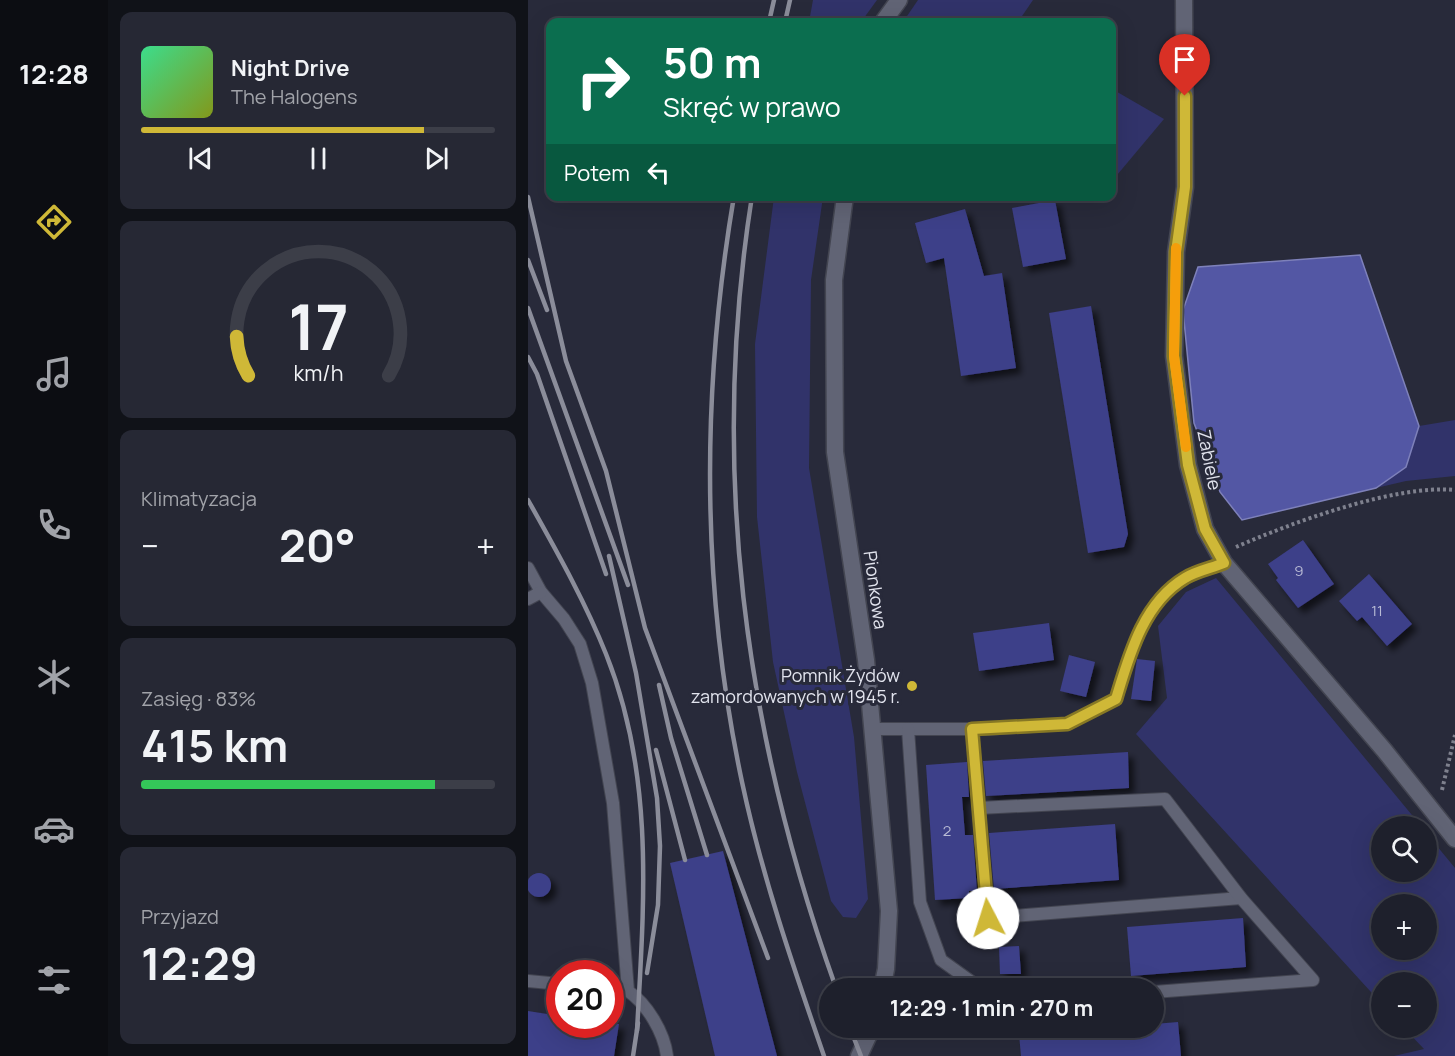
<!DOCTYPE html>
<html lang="pl">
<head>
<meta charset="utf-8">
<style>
	body { margin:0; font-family:Manrope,sans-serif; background:#262834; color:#f1f3f6; height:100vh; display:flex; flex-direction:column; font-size:22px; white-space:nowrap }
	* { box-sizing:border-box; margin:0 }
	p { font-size:20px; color:#a1a3a9 }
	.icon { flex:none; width:33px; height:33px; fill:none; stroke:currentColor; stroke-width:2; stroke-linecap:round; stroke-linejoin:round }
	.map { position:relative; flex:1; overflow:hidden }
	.side { display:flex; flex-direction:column; gap:12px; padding:12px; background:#101218; width:420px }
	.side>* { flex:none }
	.hud { position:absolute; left:18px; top:18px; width:570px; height:183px; border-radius:12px; box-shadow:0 6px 24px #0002,0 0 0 2px #3c3e48; background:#0b6e4f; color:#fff; overflow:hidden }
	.tools { position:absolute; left:843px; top:816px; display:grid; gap:12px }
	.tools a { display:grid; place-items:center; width:66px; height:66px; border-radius:50%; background:#1e202c; box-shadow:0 6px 24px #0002,0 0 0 2px #3c3e48; font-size:30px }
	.speed { position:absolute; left:18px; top:960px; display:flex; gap:12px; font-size:30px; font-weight:700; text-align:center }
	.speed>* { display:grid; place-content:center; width:78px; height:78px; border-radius:50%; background:#1e202c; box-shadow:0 6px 24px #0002,0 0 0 2px #3c3e48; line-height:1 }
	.speed .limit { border:9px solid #d22; background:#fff; color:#111 }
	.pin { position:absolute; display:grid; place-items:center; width:51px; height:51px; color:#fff; margin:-62px -26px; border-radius:50% 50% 50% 0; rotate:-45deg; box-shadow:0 0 6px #0007 }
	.pin .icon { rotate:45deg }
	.me { position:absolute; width:66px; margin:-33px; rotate:355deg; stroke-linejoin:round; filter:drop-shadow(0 0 4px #0008) }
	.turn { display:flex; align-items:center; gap:21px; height:126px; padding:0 18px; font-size:27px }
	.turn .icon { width:78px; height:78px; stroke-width:2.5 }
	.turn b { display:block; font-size:42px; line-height:51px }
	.then { display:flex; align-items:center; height:57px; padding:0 18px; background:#0003; gap:12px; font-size:22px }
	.big { font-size:45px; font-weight:700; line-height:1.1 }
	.side .tile { flex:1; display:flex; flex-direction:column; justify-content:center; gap:9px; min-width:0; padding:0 21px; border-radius:12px; background:#262834 }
	.side .dial { align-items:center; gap:0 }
	.dial svg { height:156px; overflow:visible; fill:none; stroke:#3c3e48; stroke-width:7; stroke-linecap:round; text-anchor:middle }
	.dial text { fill:#f1f3f6; stroke:none }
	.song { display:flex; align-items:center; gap:18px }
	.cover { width:72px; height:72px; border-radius:9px; background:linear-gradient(135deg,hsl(150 70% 55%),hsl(70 70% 35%)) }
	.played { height:6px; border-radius:3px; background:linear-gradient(90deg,#cfb837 80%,#3c3e48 80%) }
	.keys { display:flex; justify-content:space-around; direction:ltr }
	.heat { display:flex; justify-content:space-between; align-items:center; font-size:33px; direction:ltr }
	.charge { height:9px; border-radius:4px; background:linear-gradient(90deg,#34c759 83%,#3c3e48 0) }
	.trip { position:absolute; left:291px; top:978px; width:345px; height:60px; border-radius:30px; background:#1e202c; box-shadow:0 6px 24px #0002,0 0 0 2px #3c3e48; font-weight:700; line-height:60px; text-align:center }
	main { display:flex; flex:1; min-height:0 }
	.menu { display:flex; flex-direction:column; width:108px; justify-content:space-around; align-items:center; background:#0c0d12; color:#a1a3a9 }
	.menu .icon { width:42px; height:42px }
	.menu .current { color:#cfb837 }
	.menu b { font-size:27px; color:#f1f3f6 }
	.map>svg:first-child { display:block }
	.green { fill:#31336a; fill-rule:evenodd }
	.water { fill:#5357a4; stroke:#7e81ba; stroke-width:1.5 }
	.building { fill:#3d3f89; filter:url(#shadow) }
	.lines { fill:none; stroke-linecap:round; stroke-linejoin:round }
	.service-casing { stroke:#434551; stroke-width:14 }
	.minor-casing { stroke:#434551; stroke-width:19 }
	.path { stroke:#7f818e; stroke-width:4; stroke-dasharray:3 3; stroke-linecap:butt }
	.service { stroke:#616475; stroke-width:12 }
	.minor { stroke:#616475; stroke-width:16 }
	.rail { stroke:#8b8d9a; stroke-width:4.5 }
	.route-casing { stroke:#877824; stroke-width:15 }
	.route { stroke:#cfb837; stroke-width:10 }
	.slow { stroke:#f59e0b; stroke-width:10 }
	.poi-dot { fill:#cfb837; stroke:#282a3a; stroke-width:2 }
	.labels { text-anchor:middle; stroke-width:6; stroke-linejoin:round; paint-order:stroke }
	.number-label { font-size:15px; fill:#b9bbd5 }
	.street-label { font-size:18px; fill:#e2e4ee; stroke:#282a3a }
	.poi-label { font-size:18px; fill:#e2e4ee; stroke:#282a3a; text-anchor:end }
</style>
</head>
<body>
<main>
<nav class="menu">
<b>12:28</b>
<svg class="icon current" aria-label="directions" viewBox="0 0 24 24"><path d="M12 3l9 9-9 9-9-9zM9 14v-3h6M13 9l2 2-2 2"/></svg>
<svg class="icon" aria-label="music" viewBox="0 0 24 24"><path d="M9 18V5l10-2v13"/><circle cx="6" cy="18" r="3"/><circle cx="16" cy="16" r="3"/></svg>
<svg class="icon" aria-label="phone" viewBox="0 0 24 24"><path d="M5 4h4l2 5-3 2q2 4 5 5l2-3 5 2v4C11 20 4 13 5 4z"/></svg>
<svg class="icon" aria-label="climate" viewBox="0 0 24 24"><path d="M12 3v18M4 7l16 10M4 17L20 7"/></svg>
<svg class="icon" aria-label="car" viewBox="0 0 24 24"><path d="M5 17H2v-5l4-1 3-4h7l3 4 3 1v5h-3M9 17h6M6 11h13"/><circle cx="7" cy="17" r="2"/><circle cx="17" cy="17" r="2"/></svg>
<svg class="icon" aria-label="filters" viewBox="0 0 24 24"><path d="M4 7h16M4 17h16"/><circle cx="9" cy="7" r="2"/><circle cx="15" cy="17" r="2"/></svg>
</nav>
<section class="side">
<div class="tile">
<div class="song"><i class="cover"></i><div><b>Night Drive</b><p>The Halogens</p></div></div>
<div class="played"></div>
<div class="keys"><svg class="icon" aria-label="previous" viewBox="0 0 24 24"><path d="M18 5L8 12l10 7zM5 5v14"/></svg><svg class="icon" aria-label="pause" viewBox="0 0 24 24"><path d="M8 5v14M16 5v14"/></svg><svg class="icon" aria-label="next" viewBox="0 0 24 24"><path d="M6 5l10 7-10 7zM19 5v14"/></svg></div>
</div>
<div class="tile dial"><svg viewBox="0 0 100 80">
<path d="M14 69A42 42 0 1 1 86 69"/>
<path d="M14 69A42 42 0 0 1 8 49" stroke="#cfb837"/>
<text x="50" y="56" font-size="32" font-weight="700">17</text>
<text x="50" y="72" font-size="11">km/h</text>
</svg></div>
<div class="tile"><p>Klimatyzacja</p>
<div class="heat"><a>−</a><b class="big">20°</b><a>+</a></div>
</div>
<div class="tile"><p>Zasięg · 83%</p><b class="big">415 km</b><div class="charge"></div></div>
<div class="tile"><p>Przyjazd</p><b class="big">12:29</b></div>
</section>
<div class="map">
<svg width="927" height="1056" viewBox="0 0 927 1056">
	<defs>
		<filter id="shadow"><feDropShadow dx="5.5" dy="5.5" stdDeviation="3" flood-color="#0009"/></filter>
	</defs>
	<rect width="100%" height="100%" fill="#282a3a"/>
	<g class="green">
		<polygon points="285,0 349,0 333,22 281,22"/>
		<polygon points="390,0 505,0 490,22 375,22"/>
		<polygon points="584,89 636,119 584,181"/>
		<polygon points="246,197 295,197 283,280 281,468 326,737 340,899 328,918 315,917 303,901 269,772 245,662 229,517 227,344"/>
		<polygon points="927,420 927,476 878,481 848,488 878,467 891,426"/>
		<path d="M688 578 893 826H854V872H898L899 834 927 868V1056H866L896 1049 876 1028H898V982H854L853 1003 608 734 639 698 630 626 658 592ZM898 904V950H854V904Z"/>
	</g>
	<polygon class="water" points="832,255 891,426 878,467 848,488 714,520 692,492 666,423 655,310 670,267"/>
	<g class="building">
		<polygon points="527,200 538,259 495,267 484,208"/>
		<polygon points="437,209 456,276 474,273 488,368 433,376 416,258 398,263 387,223"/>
		<polygon points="563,306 600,534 596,547 560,553 521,313"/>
		<polygon points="775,540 806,584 770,608 748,580 750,578 740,564"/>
		<polygon points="841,574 884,624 859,646 834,617 829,621 811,601"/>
		<polygon points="521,623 526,660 451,671 445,633"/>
		<polygon points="541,655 567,662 558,697 532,691"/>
		<polygon points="609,659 627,661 623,701 603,699"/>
		<polygon points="600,752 601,788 458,796 455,761"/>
		<polygon points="439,762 441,797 434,797 437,835 445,835 449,891 441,891 441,898 407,900 398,765"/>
		<polygon points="587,824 591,880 466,889 461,833"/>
		<polygon points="195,851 249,1056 187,1056 142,863"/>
		<circle cx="11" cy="885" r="12"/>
		<polygon points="715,918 718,967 603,976 599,927"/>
		<polygon points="491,946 493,974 472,974 471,947"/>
		<polygon points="0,1011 32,1016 32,1024 91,1024 86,1056 0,1056"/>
		<polygon points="650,1022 653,1056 493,1056 491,1034 577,1028 626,1028 626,1024"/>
	</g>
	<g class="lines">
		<defs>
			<g id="service">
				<path d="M0 568 13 592 36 619 52 644 64 683 85 803 100 991C119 1004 136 1032 139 1056"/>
				<polyline points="0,599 13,592"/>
				<path d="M345 729H457L539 724 588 699C601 656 615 603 657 578 669 571 684 568 696 563"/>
				<polyline points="380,729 392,902 413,960 452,988"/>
				<polyline points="444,729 460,918 713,898"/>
				<polyline points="451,808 637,799 713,898 785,980 626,992"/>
				<polyline points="0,981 32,984"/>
				<polyline points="82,989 100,991"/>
			</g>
			<g id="minor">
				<polyline points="656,0 657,187 648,252 646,356 660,465 677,529 696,563 856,750 927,839"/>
				<polyline points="355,22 371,0"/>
				<polyline points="317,196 306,280 307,452 338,660 361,911 358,969 354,988"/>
				<polyline points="331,1056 344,1028"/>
			</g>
		</defs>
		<use href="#service" class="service-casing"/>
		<use href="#minor" class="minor-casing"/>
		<g class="path">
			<path d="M708 547C763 523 868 484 927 490"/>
			<polyline points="914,790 927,735"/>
		</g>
		<use href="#service" class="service"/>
		<use href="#minor" class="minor"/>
		<g class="rail">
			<polyline points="241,22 246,0"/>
			<polyline points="257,22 262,0"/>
			<path d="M206 196C173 391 173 589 214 782 234 876 265 966 296 1056"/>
			<path d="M224 196C181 468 216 730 308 988"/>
			<polyline points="0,197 38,361 78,471 117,628 240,958"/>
			<polyline points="0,260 19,310"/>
			<polyline points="0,308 100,585"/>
			<polyline points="0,357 9,374 78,574"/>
			<path d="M0 500C28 550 57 601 78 654 127 776 116 903 109 1031"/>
			<polyline points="81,556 108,673 129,798 132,846 130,905 119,973"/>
			<polyline points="131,685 143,738 179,855"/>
			<polyline points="128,750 157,860"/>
			<polyline points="322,1028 333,1056"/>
			<polyline points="105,1056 110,1023"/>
		</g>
	</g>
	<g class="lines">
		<defs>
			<path id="route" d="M460 918 444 729 539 724 588 699C601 656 615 603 657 578 668 571 684 568 696 563L677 529 660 465 646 356 648 252 657 187V96"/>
		</defs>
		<use href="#route" class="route-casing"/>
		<use href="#route" class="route"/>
		<polyline class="slow" points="648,248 646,356 658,447"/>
	</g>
	<circle class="poi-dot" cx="384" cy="686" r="6"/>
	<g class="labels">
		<g class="number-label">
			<text x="771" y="576">9</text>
			<text x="849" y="616">11</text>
			<text x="419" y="836">2</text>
		</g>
		<g class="street-label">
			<text transform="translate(681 460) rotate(79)" y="6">Zabiele</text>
			<text transform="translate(347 590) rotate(82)" y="6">Pionkowa</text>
		</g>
		<g class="poi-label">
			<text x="372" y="682">Pomnik Żydów<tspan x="372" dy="21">zamordowanych w 1945 r.</tspan></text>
		</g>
	</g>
</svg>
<div class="tools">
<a><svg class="icon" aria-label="search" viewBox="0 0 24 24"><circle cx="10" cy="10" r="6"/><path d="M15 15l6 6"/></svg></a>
<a>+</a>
<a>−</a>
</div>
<div class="speed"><div class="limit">20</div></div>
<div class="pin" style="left:657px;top:96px;background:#d93025"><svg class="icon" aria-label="arrive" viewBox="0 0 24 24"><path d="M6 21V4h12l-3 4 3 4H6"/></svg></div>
<svg class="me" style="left:460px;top:918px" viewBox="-20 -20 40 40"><circle r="19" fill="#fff"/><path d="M0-13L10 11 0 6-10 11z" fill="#cfb837"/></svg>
<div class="trip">12:29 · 1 min · 270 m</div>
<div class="hud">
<div class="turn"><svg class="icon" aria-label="right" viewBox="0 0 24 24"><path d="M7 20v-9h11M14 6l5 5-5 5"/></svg><div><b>50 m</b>Skręć w prawo</div></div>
<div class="then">Potem<svg class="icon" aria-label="left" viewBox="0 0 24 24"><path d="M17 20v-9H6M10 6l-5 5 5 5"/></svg></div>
</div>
</div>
</main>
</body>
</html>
